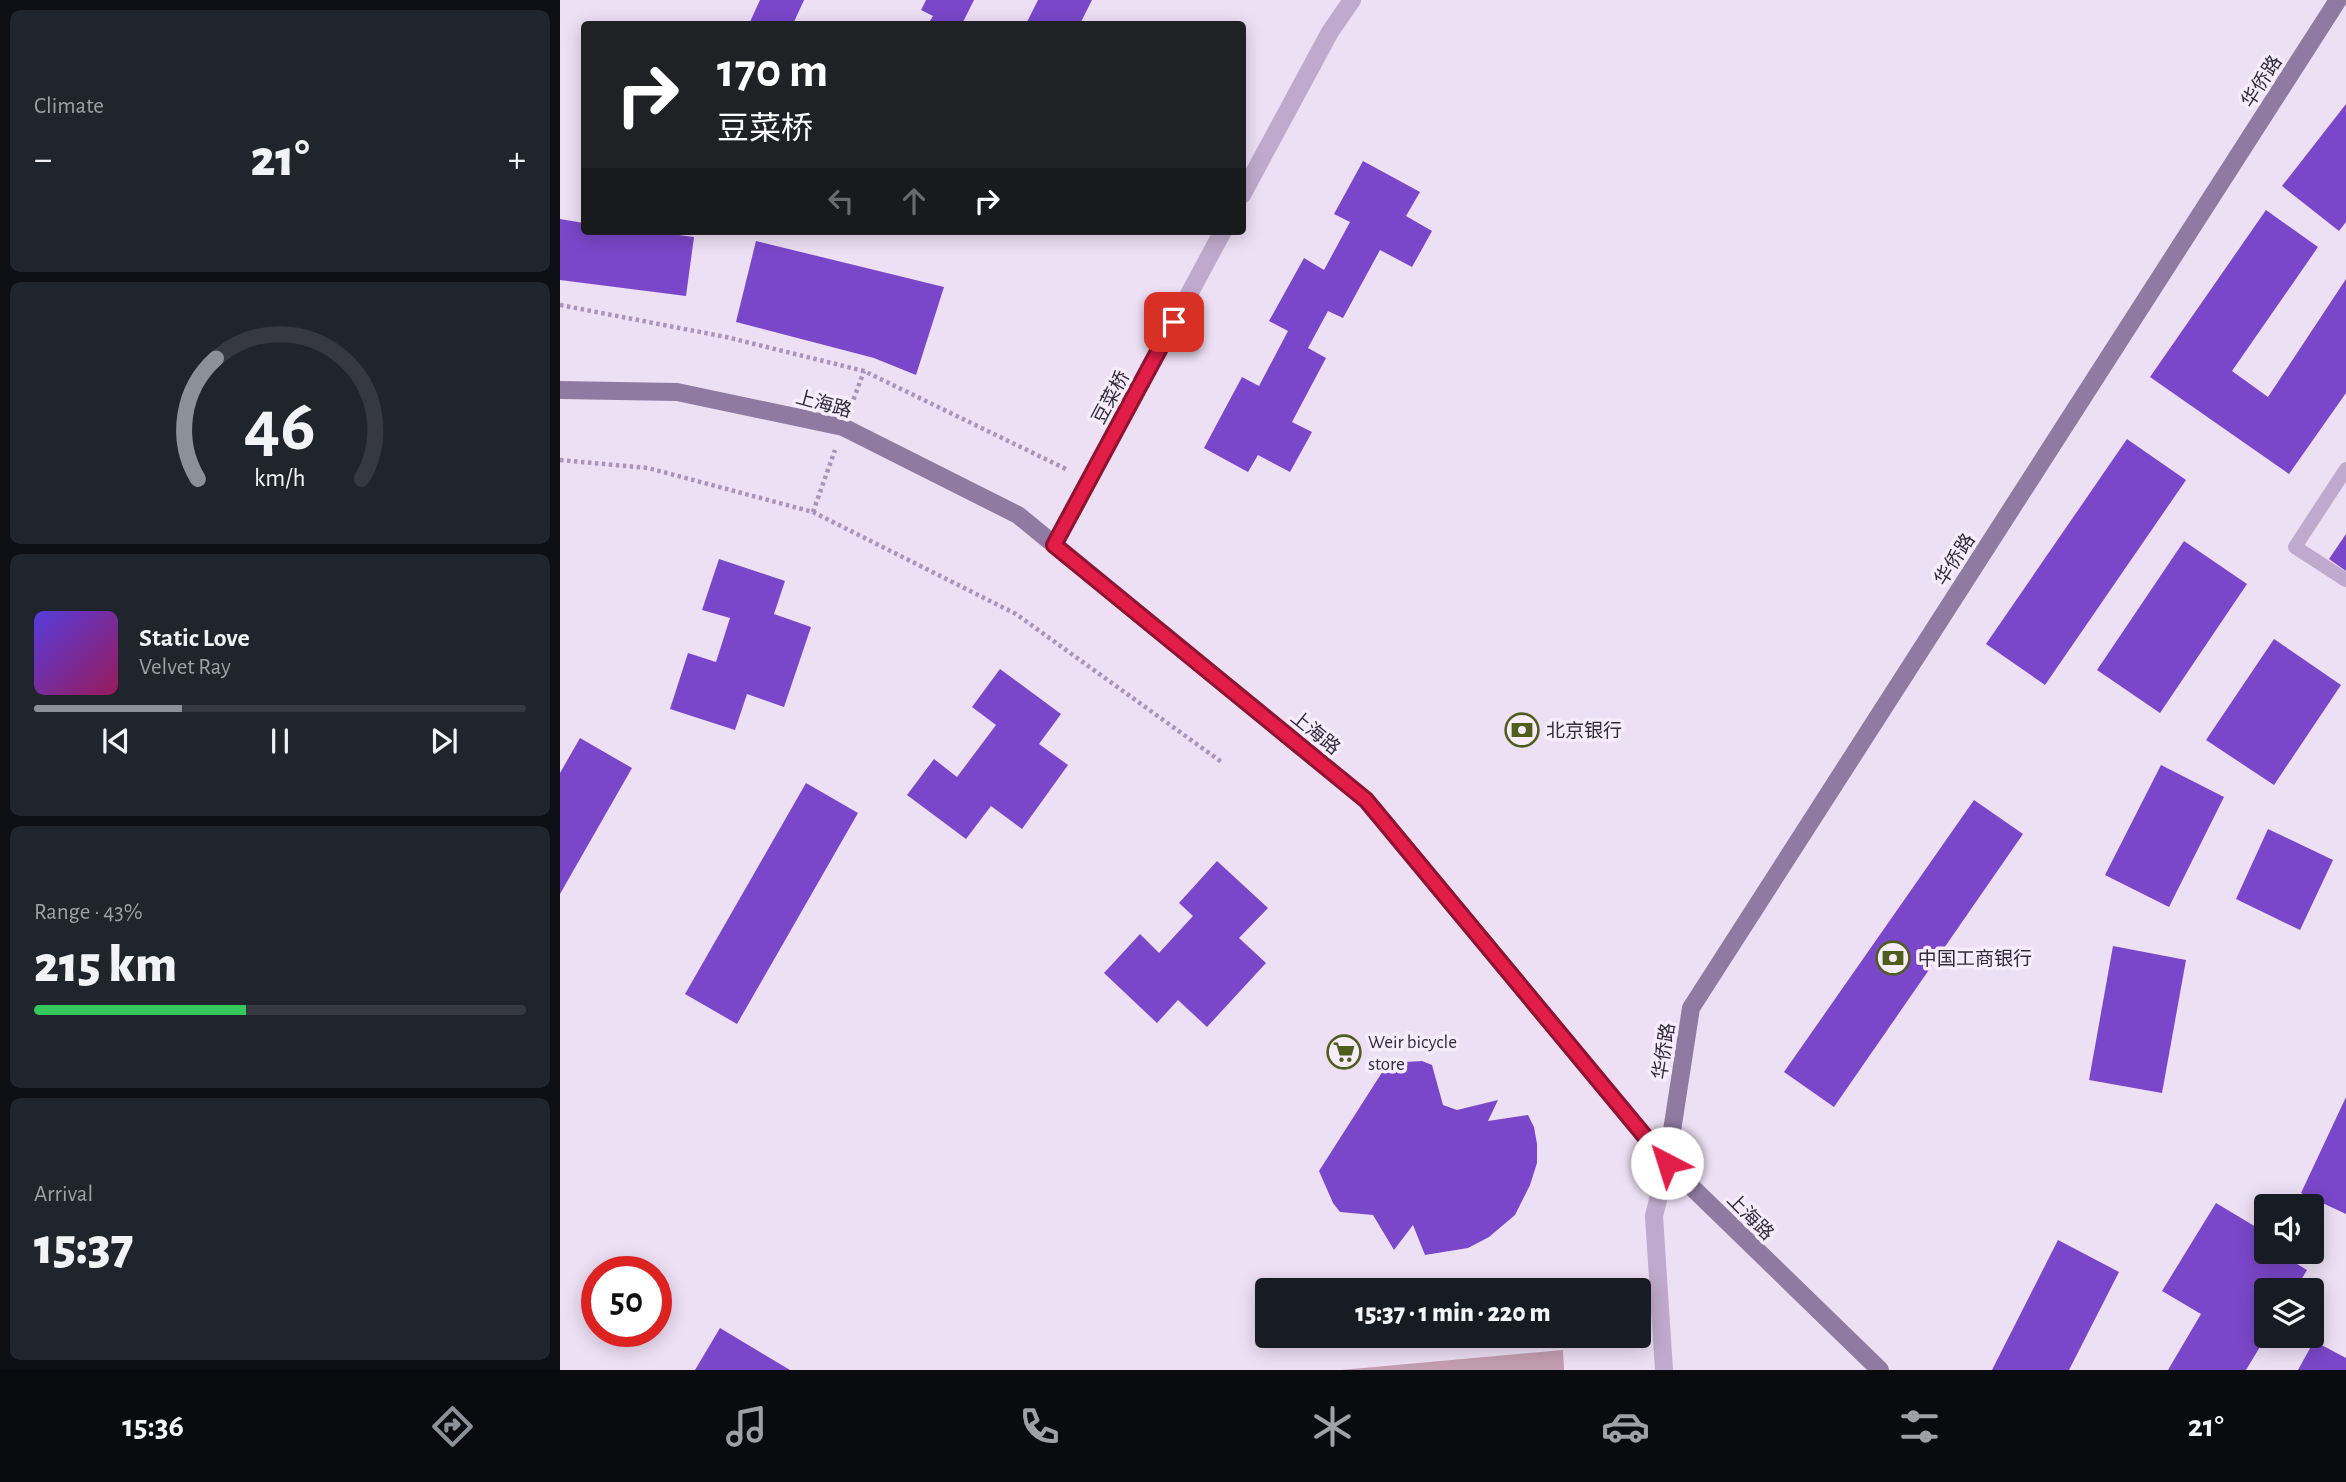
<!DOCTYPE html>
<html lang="en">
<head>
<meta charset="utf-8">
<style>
	body { margin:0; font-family:"Alegreya Sans","Noto Sans SC",sans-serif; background:#20242c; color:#f1f3f6; height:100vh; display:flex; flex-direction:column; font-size:26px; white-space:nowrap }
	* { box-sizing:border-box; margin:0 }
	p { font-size:23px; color:#9ea1a6 }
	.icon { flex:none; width:38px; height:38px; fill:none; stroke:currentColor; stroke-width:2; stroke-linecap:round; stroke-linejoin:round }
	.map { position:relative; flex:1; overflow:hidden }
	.details { display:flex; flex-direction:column; gap:10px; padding:10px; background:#0d0f14; width:560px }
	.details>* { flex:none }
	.banner { position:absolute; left:21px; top:21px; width:665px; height:214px; border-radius:7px; box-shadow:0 4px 18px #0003; background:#202124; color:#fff; overflow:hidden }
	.controls { position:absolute; left:1694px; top:1194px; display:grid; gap:14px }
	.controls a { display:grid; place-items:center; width:70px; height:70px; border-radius:7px; background:#171b24; box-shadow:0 4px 18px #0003; font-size:35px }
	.speed { position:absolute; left:21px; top:1256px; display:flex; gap:14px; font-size:35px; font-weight:700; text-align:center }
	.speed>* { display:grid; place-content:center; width:91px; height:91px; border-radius:50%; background:#171b24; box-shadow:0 4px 18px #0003; line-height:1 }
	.speed .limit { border:10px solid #d22; background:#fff; color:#111 }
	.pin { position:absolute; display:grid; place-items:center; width:60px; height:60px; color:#fff; margin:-30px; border-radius:14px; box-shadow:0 4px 10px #0006 }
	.me { position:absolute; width:77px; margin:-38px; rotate:320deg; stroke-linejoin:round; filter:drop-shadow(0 0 5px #0008) }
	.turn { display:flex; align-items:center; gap:24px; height:147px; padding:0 21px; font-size:32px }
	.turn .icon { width:91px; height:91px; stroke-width:2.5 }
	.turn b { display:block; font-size:49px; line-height:60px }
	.lanes { display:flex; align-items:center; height:66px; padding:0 21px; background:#0003; justify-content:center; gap:35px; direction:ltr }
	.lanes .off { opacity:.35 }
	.big { font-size:52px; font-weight:800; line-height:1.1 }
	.details .card { flex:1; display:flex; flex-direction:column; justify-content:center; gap:10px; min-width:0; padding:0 24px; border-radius:10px; background:#20242c }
	.details .dial { align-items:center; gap:0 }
	.dial svg { height:182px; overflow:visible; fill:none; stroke:#363941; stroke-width:7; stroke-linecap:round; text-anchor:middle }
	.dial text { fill:#f1f3f6; stroke:none }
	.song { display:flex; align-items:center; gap:21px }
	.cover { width:84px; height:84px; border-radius:10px; background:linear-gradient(135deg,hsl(250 70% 55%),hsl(330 70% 35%)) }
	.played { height:7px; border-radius:4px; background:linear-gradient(90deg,#8c9099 30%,#363941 30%) }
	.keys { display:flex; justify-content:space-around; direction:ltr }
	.heat { display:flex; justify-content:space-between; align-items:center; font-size:38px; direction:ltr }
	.charge { height:10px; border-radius:5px; background:linear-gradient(90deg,#34c759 43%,#363941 0) }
	.trip { position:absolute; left:695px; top:1278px; width:396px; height:70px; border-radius:7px; background:#171b24; box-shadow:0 4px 18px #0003; font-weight:800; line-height:70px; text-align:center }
	.tabs { display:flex; height:112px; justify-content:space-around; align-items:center; background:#090b0e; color:#9ea1a6 }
	.tabs .icon { width:49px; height:49px }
	.tabs .current { color:#8c9099 }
	.tabs b { font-size:32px; color:#f1f3f6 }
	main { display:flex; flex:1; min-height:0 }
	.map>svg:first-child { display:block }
	.green { fill:#c49eb1 }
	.building { fill:#7b47ca }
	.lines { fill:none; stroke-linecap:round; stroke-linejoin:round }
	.path { stroke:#aa94b9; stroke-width:4.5; stroke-dasharray:3.5 3.5; stroke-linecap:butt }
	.service { stroke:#bfaacd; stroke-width:14 }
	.minor { stroke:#bfaacd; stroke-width:18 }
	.tertiary { stroke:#bfaacd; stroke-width:18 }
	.secondary { stroke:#8f7ba1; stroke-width:18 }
	.route-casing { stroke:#92132f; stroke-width:18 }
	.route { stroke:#e11d48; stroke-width:12 }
	.labels { text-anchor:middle; stroke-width:7; stroke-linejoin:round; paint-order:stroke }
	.street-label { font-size:19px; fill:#312a3a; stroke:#f6ecfb }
	.poi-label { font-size:19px; fill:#312a3a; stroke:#f6ecfb; text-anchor:start }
</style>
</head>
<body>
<main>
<section class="details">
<div class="card"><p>Climate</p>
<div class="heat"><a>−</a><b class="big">21°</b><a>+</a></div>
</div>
<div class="card dial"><svg viewBox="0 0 100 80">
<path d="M14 69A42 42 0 1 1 86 69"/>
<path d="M14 69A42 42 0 0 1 22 16" stroke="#8c9099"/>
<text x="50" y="56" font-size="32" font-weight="700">46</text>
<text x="50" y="72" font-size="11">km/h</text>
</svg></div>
<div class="card">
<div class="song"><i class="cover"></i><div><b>Static Love</b><p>Velvet Ray</p></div></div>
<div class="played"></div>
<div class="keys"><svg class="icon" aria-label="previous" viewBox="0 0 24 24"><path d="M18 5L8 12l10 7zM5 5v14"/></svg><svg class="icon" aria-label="pause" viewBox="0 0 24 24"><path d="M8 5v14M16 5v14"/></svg><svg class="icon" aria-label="next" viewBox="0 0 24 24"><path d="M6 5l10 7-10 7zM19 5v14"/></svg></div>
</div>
<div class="card"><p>Range · 43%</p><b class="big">215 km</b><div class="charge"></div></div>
<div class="card"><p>Arrival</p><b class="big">15:37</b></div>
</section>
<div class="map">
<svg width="1786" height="1370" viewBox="0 0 1786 1370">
	<rect width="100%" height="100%" fill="#eddff4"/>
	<polygon class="green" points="1003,1350 1004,1370 781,1370"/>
	<g class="building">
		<polygon points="200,0 244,0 233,24 189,24"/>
		<polygon points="366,0 414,0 402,24 368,24 373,16 361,10"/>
		<polygon points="478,0 532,0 520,24 466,24"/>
		<polygon points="1786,104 1786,222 1779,231 1722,186"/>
		<polygon points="803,161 860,192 846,216 872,231 852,267 820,250 783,318 768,311 748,348 766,358 732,422 752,432 730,472 698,455 688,472 644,448 682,377 699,386 728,331 709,321 744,258 764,270 790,222 774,214"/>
		<polygon points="1706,210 1758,247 1672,371 1708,397 1786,279 1786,393 1729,474 1590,377"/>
		<polygon points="0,219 24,223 24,231 88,231 134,237 126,296 0,280"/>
		<polygon points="196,241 384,287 356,375 314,358 176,322"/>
		<polygon points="1567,439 1626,480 1485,685 1426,644"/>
		<polygon points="1786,534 1786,571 1769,559"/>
		<polygon points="1624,541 1687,584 1600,713 1537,670"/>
		<polygon points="159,559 225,581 214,614 251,627 224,707 187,694 175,730 110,709 128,653 156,662 170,618 142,610"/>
		<polygon points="1714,639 1781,685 1714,785 1646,740"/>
		<polygon points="440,669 501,714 479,744 508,765 462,829 431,806 406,839 347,795 374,759 397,777 436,725 412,707"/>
		<polygon points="20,738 72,768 0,894 0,773"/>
		<polygon points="1601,765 1664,797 1609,907 1545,875"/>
		<polygon points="246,783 298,813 177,1024 125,994"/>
		<polygon points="1414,800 1463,834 1274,1107 1224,1072"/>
		<polygon points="1708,829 1773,860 1740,930 1676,899"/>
		<polygon points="657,861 708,908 679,938 706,963 647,1027 618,1000 597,1023 544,973 580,934 599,953 633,916 619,903"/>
		<polygon points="1553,946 1626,960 1602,1093 1529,1080"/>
		<polygon points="862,1061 872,1065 883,1105 897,1110 938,1100 928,1121 968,1115 974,1127 977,1144 977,1163 970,1185 955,1215 929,1237 908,1248 865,1255 853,1225 834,1250 813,1215 780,1212 773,1203 759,1171 828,1063"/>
		<polygon points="1786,1097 1786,1214 1741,1193"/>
		<polygon points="1656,1203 1706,1233 1706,1251 1716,1251 1747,1270 1735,1290 1706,1290 1706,1337 1686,1370 1608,1370 1641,1314 1602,1291"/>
		<polygon points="1498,1240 1559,1272 1509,1370 1432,1370"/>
		<polygon points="160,1328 230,1370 135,1370"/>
		<polygon points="1754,1341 1786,1358 1786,1370 1738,1370"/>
	</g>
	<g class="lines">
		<g class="path">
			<polyline points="0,305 166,337 304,371 506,469"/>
			<polyline points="291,406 304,371"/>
			<polyline points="0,460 88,468 253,512 456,614 663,763"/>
			<polyline points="253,512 275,450"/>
		</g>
		<polyline class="service" points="1786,469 1735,547 1786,580"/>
		<g class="minor">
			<polyline points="682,195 770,32 792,0"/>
			<polyline points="494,545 663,231"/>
		</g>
		<polyline class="tertiary" points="1104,1370 1094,1216 1107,1163"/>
		<g class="secondary">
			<polyline points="0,390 117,392 283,427 458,515 806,800 1107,1163 1320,1370"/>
			<polyline points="1107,1163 1131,1008 1778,0"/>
		</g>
	</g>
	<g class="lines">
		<defs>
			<polyline id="route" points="614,322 494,545 806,800 1107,1163"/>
		</defs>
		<use href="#route" class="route-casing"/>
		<use href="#route" class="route"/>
	</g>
	<defs>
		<symbol id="bank-ring" viewBox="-11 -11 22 22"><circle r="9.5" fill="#f6ecfb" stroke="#4f5d1d" stroke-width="1.5"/><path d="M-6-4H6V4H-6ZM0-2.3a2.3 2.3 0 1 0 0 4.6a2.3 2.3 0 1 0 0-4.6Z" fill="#4f5d1d"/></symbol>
		<symbol id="supermarket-ring" viewBox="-11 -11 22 22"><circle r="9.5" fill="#f6ecfb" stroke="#4f5d1d" stroke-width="1.5"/><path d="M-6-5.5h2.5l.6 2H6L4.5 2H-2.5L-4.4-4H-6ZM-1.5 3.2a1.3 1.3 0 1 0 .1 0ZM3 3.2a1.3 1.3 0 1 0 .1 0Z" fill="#4f5d1d"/></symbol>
	</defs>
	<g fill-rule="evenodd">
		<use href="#bank-ring" x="943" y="711" width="38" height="38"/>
		<use href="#bank-ring" x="1314" y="939" width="38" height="38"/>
		<use href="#supermarket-ring" x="765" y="1033" width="38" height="38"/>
	</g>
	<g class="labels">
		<g class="street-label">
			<text transform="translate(1701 81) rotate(-57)" y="7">华侨路</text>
			<text transform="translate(550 397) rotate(-62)" y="7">豆菜桥</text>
			<text transform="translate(264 403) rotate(15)" y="7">上海路</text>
			<text transform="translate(1394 559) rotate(-57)" y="7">华侨路</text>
			<text transform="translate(756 732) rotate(39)" y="7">上海路</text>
			<text transform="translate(1103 1051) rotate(-81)" y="7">华侨路</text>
			<text transform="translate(1191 1216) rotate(45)" y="7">上海路</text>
		</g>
		<g class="poi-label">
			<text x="986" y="737">北京银行</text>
			<text x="1358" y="965">中国工商银行</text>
			<text x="808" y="1048">Weir bicycle<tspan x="808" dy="22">store</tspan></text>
		</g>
	</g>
</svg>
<div class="controls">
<a><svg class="icon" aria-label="sound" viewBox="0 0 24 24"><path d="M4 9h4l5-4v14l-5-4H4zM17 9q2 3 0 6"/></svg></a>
<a><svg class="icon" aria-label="layers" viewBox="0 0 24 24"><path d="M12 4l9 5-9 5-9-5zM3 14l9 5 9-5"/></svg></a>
</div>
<div class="speed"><div class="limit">50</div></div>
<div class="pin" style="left:614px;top:322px;background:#d93025"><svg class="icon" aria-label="arrive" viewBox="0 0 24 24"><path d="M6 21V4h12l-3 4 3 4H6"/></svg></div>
<svg class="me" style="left:1107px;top:1163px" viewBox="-20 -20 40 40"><circle r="19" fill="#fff"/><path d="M0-13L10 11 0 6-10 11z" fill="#e11d48"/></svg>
<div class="trip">15:37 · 1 min · 220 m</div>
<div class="banner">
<div class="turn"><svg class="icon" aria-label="right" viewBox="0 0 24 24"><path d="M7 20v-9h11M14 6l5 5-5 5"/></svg><div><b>170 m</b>豆菜桥</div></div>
<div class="lanes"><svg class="icon off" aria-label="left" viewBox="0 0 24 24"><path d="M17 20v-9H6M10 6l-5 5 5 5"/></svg><svg class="icon off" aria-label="ahead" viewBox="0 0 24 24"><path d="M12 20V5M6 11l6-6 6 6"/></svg><svg class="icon" aria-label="right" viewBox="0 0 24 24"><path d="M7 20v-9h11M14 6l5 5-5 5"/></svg></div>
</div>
</div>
</main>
<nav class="tabs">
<b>15:36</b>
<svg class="icon current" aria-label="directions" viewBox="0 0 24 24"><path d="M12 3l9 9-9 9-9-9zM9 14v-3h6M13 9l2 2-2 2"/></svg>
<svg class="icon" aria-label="music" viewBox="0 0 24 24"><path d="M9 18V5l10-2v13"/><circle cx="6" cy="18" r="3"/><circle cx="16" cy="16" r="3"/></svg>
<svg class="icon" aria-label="phone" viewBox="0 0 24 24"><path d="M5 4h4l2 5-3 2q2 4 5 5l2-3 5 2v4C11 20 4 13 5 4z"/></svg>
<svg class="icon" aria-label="climate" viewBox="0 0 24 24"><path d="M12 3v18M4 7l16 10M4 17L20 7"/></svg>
<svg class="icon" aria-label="car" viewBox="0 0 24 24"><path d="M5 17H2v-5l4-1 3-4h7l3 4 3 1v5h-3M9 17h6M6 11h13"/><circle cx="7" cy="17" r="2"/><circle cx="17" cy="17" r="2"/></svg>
<svg class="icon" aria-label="filters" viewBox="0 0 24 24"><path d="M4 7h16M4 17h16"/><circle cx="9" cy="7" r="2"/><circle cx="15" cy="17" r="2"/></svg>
<b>21°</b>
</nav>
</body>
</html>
